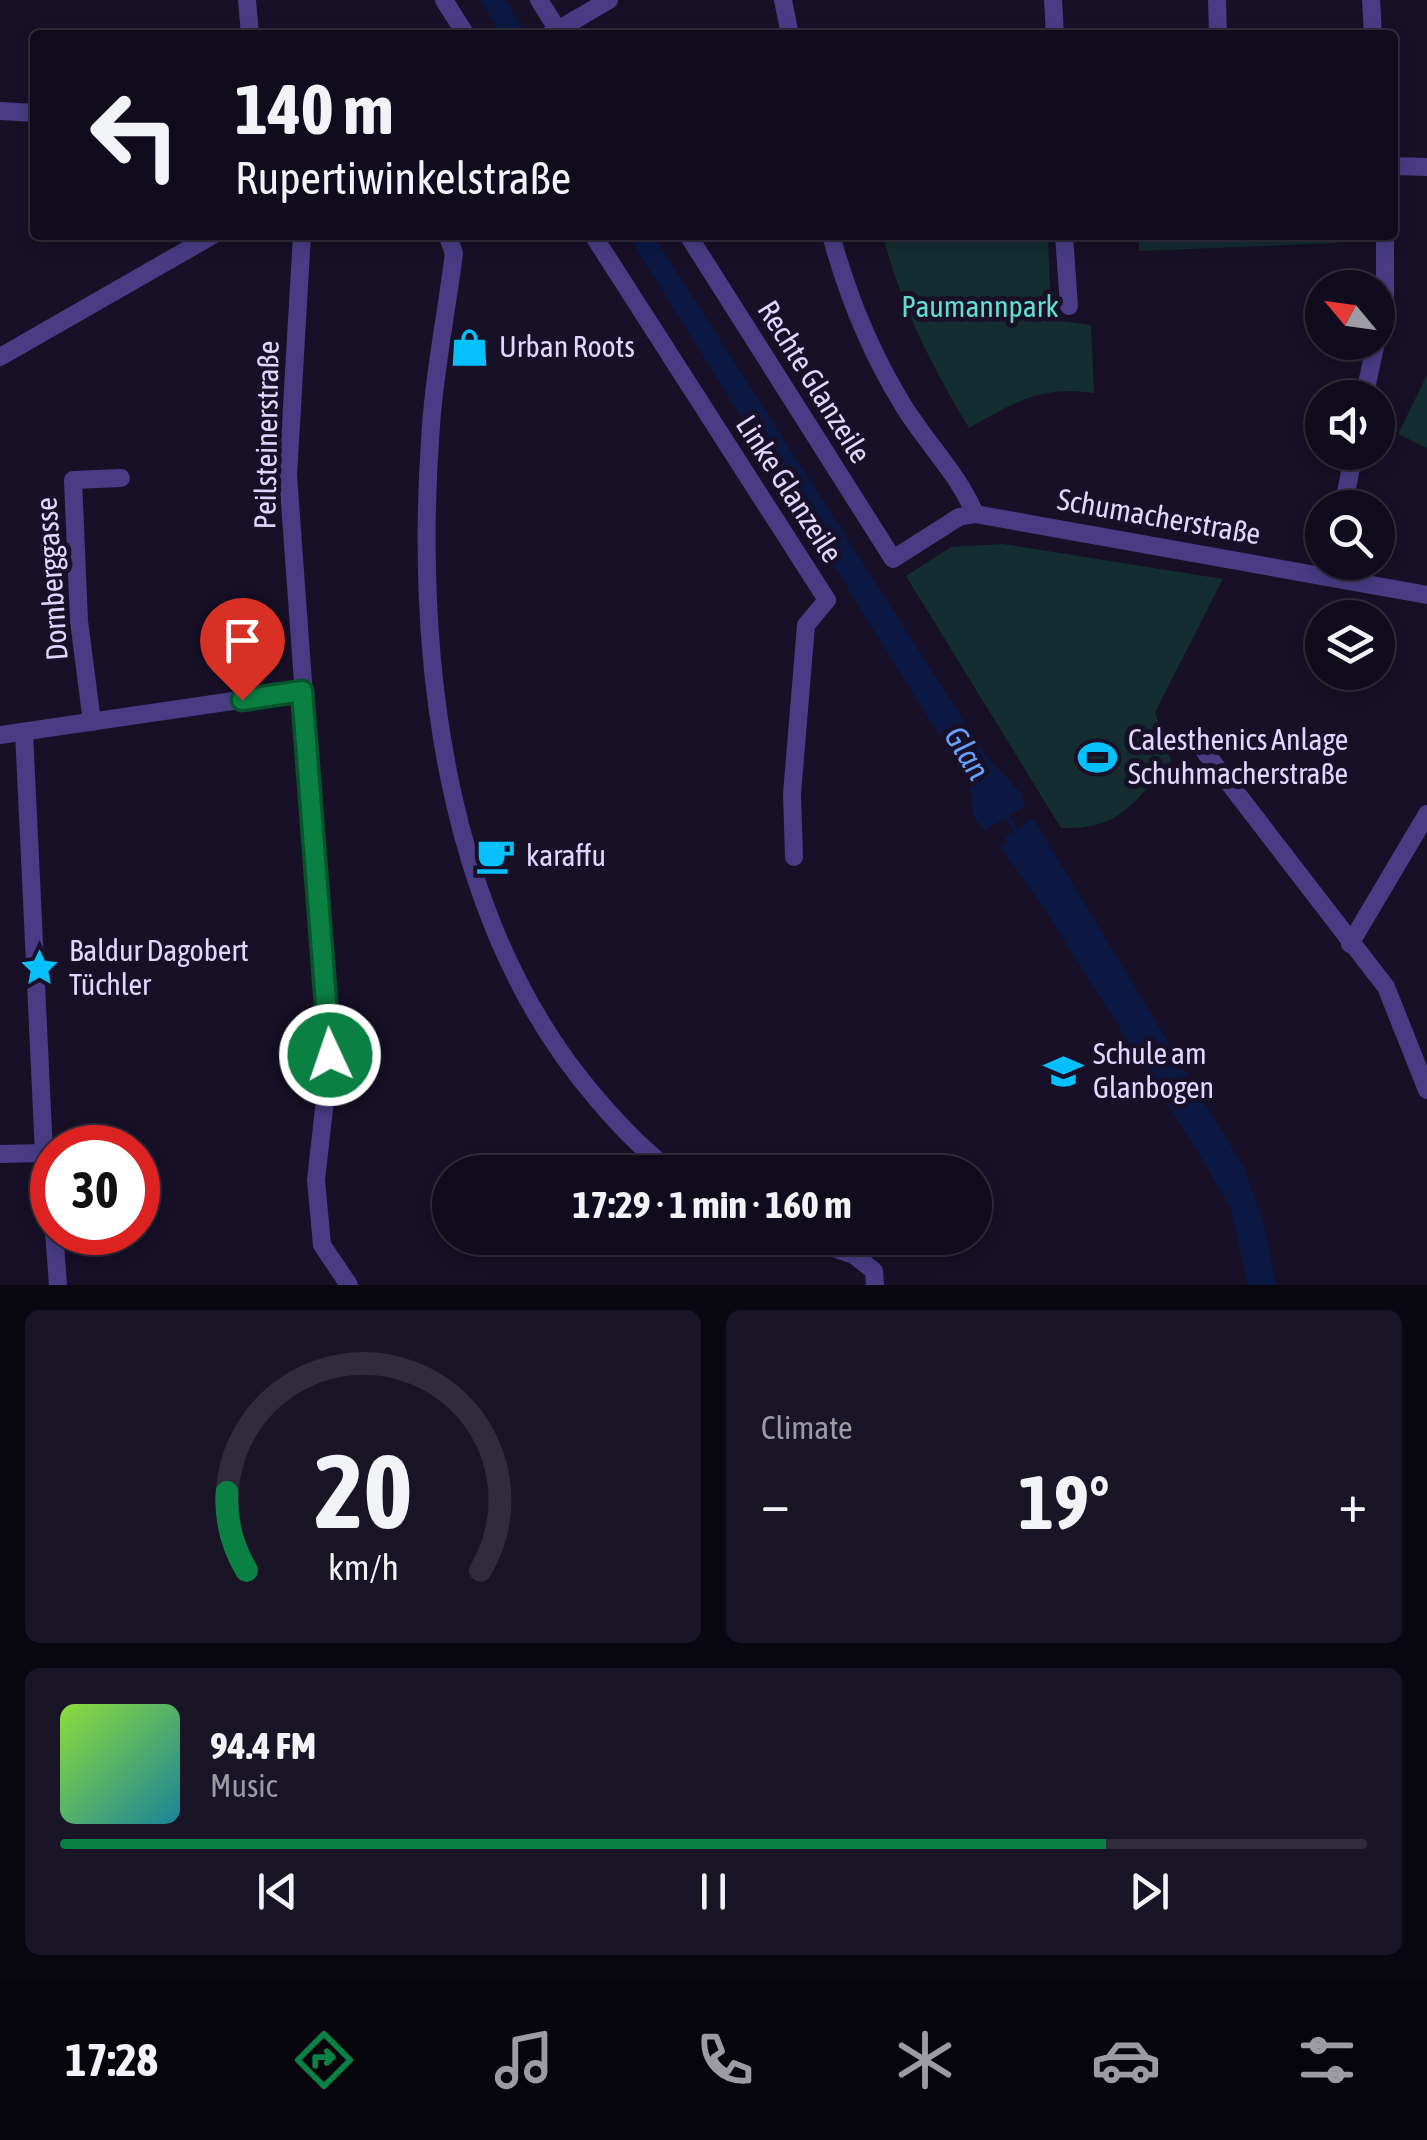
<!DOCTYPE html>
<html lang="en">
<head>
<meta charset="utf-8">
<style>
	body { margin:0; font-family:"Asap Condensed",sans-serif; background:#1a1526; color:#f1f3f6; height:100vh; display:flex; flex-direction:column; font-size:38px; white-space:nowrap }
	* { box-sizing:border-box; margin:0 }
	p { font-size:32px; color:#9c9ba4 }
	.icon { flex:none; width:55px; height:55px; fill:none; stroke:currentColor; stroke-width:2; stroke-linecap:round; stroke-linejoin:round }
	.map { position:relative; height:1285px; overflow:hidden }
	.sheet { display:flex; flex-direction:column; gap:25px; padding:25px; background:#090710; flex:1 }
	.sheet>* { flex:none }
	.top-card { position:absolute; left:30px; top:30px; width:1368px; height:210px; border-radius:10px; box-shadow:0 5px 15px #0003,0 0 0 2px #302c3b; background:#110c1d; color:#f1f3f6; overflow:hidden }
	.needle { width:65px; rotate:299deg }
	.buttons { position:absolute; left:1305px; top:270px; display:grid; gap:20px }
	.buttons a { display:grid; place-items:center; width:90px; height:90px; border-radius:50%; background:#110c1d; box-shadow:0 5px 15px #0003,0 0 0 2px #302c3b; font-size:50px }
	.speed { position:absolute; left:30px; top:1125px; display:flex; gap:20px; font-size:50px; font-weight:700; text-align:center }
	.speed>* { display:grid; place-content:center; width:130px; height:130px; border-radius:50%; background:#110c1d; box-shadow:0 5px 15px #0003,0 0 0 2px #302c3b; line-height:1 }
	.speed .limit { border:15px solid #d22; background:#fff; color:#111 }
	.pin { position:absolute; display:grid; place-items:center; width:85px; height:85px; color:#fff; margin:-102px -42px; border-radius:50% 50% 50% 0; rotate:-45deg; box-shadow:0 0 10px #0007 }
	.pin .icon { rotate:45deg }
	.me { position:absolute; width:110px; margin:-55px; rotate:357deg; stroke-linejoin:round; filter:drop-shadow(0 0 8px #0008) }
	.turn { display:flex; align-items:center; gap:35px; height:210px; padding:0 40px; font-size:45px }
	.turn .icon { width:130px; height:130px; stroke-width:2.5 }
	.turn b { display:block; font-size:70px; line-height:85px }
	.big { font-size:75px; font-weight:700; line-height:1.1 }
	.sheet .tile { flex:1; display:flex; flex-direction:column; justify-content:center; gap:15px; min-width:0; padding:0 35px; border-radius:15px; background:#1a1526 }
	.sheet .dial { align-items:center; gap:0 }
	.dial svg { height:260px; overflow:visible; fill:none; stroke:#302c3b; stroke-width:7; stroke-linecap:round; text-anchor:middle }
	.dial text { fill:#f1f3f6; stroke:none }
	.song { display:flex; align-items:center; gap:30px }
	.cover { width:120px; height:120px; border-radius:15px; background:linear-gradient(135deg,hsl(90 70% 55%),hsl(190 70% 35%)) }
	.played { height:10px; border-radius:5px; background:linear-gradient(90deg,#0b8043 80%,#302c3b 80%) }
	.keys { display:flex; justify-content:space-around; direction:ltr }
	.heat { display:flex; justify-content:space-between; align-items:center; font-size:55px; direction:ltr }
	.sheet .tiles { flex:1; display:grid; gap:25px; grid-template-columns:1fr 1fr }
	.tile:last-child { grid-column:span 2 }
	.trip { position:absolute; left:432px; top:1155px; width:560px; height:100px; border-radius:50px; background:#110c1d; box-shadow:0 5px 15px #0003,0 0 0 2px #302c3b; font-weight:700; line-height:100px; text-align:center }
	.dock { display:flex; height:160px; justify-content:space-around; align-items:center; background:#07050c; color:#9c9ba4 }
	.dock .icon { width:70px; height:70px }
	.dock .on { color:#0b8043 }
	.dock b { font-size:45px; color:#f1f3f6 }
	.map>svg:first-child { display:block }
	.green { fill:#132d31 }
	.water { fill:#0b1844 }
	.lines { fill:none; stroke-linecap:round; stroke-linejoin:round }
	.stream { stroke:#0b1844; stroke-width:5 }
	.minor { stroke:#493c85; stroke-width:18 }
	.route-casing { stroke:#07532c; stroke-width:25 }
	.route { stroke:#0b8043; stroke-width:18 }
	.labels { text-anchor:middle; stroke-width:10; stroke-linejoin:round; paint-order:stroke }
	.park-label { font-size:30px; fill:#62ded0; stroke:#171027 }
	.poi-label { font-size:30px; fill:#e0d6fe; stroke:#171027; text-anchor:start }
	.street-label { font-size:30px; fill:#e0d6fe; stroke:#171027 }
	.water-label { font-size:32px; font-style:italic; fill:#66a2fc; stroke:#171027 }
</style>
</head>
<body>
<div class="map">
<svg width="1427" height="1285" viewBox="0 0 1427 1285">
	<rect width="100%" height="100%" fill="#171027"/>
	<g class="green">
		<path d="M883 235H1048L1051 320 1091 325 1094 393C1038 386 1016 402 969 428 930 362 902 310 883 235Z"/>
		<polygon points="1139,235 1336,235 1337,243 1139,251"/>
		<polygon points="1427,375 1427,448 1398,434"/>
		<path d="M1003 544 1223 579 1155 712 1171 761C1133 802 1122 830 1061 828L906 576 951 547Z"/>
	</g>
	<g class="water">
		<polygon points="480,0 505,0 527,35 502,35"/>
		<polygon points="628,235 653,235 987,757 1021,793 1025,806 984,831 973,816 970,785"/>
		<polygon points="1033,818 1244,1168 1264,1224 1276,1285 1248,1285 1231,1209 1204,1162 1044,908 999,845 1007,845 1005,837"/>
	</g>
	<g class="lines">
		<polyline class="stream" points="1005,812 1017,833"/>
		<g class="minor">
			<polyline points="247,0 250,35"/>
			<polyline points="444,0 466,35"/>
			<polyline points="539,0 561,35"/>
			<polyline points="783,0 790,35"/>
			<polyline points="1053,0 1055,35"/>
			<polyline points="1217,0 1218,35"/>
			<polyline points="1371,0 1373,35"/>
			<polyline points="549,35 609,0"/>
			<polyline points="0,111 35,113"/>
			<polyline points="1392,166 1427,167"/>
			<polyline points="302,235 288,475 330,1055 316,1180 322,1245 349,1285"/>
			<path d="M447 235 454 253C447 310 435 368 431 425 414 653 443 921 597 1099 620 1126 644 1152 673 1172"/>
			<polyline points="593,235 827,600 806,625 792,794 794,857"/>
			<polyline points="688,235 893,559 959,517 975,514 1427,595"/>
			<path d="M831 235C847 294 871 353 903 405 926 443 958 473 975 514"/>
			<polyline points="1064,235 1069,306"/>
			<polyline points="1378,335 1385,301 1385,235"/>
			<polyline points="0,357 213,235"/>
			<polyline points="1364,398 1376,342"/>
			<polyline points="1343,508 1354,452"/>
			<polyline points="92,722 79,621 73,480 121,478"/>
			<polyline points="24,732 44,1153 50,1158 52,1202"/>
			<polyline points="0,735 302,691"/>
			<polyline points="1205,752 1386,987 1427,1090"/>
			<polyline points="1350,944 1427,814"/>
			<polyline points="0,1154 44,1153"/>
			<polyline points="54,1232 58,1285"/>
			<polyline points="802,1238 854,1255 874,1271 875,1285"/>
		</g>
	</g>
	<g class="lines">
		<defs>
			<polyline id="route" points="242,700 302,691 330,1055"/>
		</defs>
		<use href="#route" class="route-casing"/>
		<use href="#route" class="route"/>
	</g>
	<defs>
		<symbol id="shop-bare" viewBox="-9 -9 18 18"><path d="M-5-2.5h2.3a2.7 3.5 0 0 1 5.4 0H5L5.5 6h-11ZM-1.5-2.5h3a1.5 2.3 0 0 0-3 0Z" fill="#06c0fb" stroke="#171027" stroke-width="2.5" paint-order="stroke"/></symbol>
		<symbol id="stadium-bare" viewBox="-9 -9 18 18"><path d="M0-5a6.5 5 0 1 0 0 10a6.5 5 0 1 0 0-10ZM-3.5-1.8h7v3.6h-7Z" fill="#06c0fb" stroke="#171027" stroke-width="2.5" paint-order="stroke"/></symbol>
		<symbol id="cafe-bare" viewBox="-9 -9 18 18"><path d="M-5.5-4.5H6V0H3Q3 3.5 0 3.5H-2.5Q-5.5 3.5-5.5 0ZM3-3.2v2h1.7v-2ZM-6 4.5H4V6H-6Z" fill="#06c0fb" stroke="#171027" stroke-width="2.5" paint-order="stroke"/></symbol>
		<symbol id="sight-bare" viewBox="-9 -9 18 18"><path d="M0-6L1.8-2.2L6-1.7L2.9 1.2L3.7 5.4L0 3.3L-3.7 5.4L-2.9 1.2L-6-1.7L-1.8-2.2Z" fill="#06c0fb" stroke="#171027" stroke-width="2.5" paint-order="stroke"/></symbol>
		<symbol id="school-bare" viewBox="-9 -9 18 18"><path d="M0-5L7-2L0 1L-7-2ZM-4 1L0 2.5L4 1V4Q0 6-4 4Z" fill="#06c0fb" stroke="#171027" stroke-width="2.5" paint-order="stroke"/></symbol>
	</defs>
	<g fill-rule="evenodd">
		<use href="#shop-bare" x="442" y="320" width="55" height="55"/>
		<use href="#stadium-bare" x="1070" y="730" width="55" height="55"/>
		<use href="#cafe-bare" x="468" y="828" width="55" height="55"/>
		<use href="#sight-bare" x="12" y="940" width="55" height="55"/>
		<use href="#school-bare" x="1036" y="1044" width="55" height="55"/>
	</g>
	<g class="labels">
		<g class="park-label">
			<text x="980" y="317">Paumannpark</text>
		</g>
		<g class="poi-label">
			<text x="499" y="357">Urban Roots</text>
			<text x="1128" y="750">Calesthenics Anlage<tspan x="1128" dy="34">Schuhmacherstraße</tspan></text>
			<text x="526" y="866">karaffu</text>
			<text x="69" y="961">Baldur Dagobert<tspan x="69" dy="34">Tüchler</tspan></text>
			<text x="1093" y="1064">Schule am<tspan x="1093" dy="34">Glanbogen</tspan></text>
		</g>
		<g class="street-label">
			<text transform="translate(814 382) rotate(58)" y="10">Rechte Glanzeile</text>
			<text transform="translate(267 435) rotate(-89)" y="10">Peilsteinerstraße</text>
			<text transform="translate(789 489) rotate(57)" y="10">Linke Glanzeile</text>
			<text transform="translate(1159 517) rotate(10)" y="10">Schumacherstraße</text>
			<text transform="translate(52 579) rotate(-94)" y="10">Dornberggasse</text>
		</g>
		<g class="water-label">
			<text transform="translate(967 753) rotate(58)" y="11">Glan</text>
		</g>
	</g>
</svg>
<div class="buttons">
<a><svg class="needle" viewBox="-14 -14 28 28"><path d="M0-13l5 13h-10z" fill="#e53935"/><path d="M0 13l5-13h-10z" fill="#9c9ba4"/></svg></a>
<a><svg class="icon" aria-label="sound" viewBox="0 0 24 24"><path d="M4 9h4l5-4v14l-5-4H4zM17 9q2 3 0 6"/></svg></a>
<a><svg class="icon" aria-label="search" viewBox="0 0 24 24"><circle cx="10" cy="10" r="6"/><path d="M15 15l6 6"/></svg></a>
<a><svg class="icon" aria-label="layers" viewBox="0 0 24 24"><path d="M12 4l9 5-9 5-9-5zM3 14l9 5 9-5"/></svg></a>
</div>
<div class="speed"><div class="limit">30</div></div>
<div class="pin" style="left:242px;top:700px;background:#d93025"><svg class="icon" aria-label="arrive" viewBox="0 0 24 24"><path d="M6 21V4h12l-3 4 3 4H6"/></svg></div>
<svg class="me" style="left:330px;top:1055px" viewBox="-20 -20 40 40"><circle r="17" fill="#0b8043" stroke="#fff" stroke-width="3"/><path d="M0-11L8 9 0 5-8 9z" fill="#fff"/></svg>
<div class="trip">17:29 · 1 min · 160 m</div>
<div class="top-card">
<div class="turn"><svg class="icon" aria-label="left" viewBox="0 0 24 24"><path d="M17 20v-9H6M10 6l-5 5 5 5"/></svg><div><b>140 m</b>Rupertiwinkelstraße</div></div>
</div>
</div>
<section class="sheet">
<div class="tiles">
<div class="tile dial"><svg viewBox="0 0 100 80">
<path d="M14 69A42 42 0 1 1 86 69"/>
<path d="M14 69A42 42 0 0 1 8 45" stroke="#0b8043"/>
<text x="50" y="56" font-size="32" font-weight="700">20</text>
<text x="50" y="72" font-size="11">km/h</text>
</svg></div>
<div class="tile"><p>Climate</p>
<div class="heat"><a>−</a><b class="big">19°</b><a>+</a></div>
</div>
<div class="tile">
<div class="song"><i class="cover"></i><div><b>94.4 FM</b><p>Music</p></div></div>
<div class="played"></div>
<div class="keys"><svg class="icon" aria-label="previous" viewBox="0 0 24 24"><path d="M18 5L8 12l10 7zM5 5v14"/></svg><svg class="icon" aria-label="pause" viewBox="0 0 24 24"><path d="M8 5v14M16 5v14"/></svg><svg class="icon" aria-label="next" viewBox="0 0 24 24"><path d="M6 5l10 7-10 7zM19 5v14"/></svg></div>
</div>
</div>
</section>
<nav class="dock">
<b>17:28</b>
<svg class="icon on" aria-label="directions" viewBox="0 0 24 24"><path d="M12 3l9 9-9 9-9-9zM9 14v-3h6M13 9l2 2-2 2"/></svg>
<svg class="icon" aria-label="music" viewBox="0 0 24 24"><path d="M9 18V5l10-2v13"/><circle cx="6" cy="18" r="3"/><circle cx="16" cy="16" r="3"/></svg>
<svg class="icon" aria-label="phone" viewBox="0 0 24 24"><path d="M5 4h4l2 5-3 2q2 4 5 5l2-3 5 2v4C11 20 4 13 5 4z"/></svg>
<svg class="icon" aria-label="climate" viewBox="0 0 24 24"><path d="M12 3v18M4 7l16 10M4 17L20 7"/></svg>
<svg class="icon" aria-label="car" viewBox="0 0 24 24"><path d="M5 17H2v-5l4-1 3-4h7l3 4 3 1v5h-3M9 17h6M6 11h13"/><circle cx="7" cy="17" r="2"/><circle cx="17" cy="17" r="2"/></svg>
<svg class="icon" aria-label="filters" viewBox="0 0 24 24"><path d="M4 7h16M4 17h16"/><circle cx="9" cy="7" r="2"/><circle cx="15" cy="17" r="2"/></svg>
</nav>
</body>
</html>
